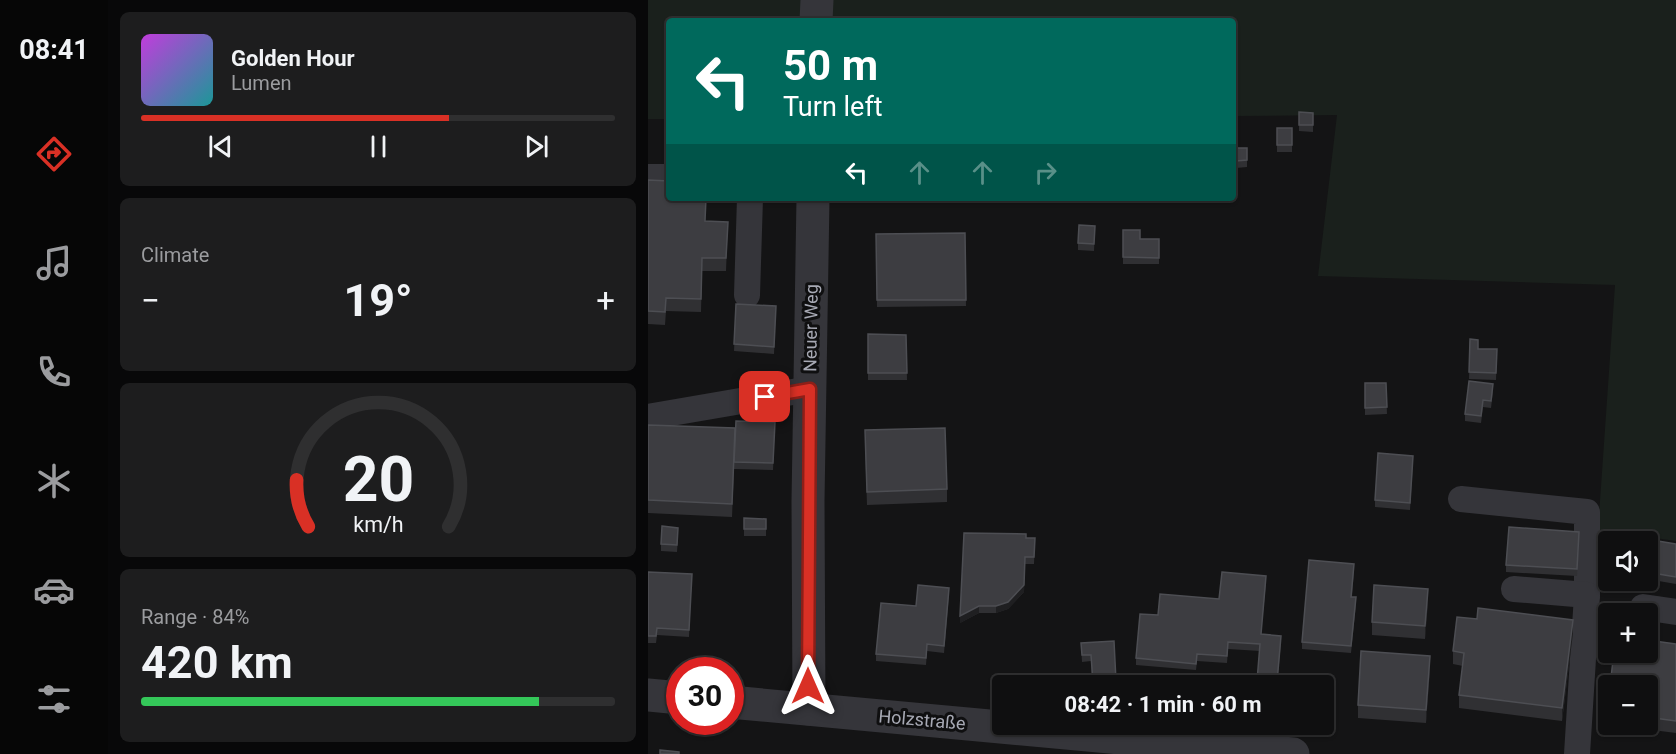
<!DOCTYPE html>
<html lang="en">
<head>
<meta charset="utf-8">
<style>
	body { margin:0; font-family:Roboto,sans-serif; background:#1d1d1e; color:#f1f3f6; height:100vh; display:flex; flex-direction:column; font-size:22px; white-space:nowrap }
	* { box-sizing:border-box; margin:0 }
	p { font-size:20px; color:#9b9c9f }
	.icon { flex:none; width:33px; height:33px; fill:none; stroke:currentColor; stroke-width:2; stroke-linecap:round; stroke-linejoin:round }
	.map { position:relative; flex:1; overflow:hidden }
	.sheet { display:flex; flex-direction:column; gap:12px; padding:12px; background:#080809; width:540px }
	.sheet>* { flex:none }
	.top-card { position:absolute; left:18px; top:18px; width:570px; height:183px; border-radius:6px; box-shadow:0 2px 4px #0004,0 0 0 2px #2f2f30; background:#00695c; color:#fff; overflow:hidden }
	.fabs { position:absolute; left:950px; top:531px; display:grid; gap:12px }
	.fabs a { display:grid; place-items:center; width:60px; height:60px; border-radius:6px; background:#0f0f10; box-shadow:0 2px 4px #0004,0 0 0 2px #2f2f30; font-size:30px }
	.speed { position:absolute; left:18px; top:657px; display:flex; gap:12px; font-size:30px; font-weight:700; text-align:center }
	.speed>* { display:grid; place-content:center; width:78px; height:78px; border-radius:50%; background:#0f0f10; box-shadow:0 2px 4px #0004,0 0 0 2px #2f2f30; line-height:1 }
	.speed .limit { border:9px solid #d22; background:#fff; color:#111 }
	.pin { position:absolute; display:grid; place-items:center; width:51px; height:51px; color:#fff; margin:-26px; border-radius:12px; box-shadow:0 3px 9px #0006 }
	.me { position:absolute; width:66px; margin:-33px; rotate:0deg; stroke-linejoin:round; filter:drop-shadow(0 0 4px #0008) }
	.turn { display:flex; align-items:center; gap:21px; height:126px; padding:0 18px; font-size:27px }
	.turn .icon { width:78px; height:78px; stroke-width:2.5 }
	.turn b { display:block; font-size:42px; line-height:51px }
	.lanes { display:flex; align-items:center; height:57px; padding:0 18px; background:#0003; justify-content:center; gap:30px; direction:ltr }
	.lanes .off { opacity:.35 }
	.big { font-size:45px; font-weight:700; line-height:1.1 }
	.sheet .tile { flex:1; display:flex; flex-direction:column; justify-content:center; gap:9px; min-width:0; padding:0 21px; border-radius:9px; background:#1d1d1e }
	.sheet .dial { align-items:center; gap:0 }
	.dial svg { height:156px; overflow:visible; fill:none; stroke:#2f2f30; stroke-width:7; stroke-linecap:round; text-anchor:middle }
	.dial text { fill:#f1f3f6; stroke:none }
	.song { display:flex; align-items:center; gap:18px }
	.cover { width:72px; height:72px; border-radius:9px; background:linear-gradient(135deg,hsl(290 70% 55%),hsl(180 70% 35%)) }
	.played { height:6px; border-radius:3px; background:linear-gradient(90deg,#d93025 65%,#2f2f30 65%) }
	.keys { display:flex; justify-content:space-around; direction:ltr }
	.heat { display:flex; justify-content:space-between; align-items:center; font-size:33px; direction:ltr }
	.charge { height:9px; border-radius:4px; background:linear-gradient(90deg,#34c759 84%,#2f2f30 0) }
	.trip { position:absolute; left:344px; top:675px; width:342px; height:60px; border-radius:6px; background:#0f0f10; box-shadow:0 2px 4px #0004,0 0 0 2px #2f2f30; font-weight:700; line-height:60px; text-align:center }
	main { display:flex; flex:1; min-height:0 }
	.tab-bar { display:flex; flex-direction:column; width:108px; justify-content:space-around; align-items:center; background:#060606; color:#9b9c9f }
	.tab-bar .icon { width:42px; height:42px }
	.tab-bar .selected { color:#d93025 }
	.tab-bar b { font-size:27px; color:#f1f3f6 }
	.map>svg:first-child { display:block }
	.green { fill:#1a201c }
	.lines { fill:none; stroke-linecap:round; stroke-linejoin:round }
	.service { stroke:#35353a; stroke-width:26 }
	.minor { stroke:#35353a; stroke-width:33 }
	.wall { fill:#303033 }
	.shaded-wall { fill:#1f1f21 }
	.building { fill:#3d3d41; stroke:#4d4e53; stroke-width:1.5 }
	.route-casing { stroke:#8d1f18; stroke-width:15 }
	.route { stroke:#d93025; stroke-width:10 }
	.labels { text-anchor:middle; stroke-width:6; stroke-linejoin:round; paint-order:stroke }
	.street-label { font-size:18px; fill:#a7a9b4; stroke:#0f0f10 }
</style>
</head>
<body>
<main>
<nav class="tab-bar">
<b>08:41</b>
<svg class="icon selected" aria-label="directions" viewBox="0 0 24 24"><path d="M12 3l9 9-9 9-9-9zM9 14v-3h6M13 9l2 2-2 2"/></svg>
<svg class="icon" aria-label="music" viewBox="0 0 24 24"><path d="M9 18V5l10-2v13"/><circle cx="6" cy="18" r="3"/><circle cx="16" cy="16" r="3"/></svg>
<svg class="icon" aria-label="phone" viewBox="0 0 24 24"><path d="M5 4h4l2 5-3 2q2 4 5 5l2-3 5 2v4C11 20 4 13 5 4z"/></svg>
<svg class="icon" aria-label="climate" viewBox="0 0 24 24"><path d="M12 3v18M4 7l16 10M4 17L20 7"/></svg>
<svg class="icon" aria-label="car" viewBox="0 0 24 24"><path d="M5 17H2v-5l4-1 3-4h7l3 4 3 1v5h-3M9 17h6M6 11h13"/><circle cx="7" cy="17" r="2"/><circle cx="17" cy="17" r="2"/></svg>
<svg class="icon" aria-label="filters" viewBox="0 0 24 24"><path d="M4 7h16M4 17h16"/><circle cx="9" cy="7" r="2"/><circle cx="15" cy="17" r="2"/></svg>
</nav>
<section class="sheet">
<div class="tile">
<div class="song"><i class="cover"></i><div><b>Golden Hour</b><p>Lumen</p></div></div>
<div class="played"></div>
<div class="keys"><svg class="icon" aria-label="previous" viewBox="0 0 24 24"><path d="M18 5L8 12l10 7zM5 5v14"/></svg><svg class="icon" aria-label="pause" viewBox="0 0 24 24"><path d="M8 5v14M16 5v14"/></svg><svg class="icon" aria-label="next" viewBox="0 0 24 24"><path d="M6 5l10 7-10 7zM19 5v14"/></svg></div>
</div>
<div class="tile"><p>Climate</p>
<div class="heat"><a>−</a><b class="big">19°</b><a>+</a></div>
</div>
<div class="tile dial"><svg viewBox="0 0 100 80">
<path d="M14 69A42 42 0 1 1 86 69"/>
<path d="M14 69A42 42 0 0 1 8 45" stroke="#d93025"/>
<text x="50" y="56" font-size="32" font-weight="700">20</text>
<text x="50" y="72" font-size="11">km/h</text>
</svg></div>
<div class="tile"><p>Range · 84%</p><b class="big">420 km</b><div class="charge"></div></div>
</section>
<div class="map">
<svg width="1028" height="754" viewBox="0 0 1028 754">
	<rect width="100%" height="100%" fill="#141415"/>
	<polygon class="green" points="0,0 1028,0 1028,541 950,530 967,285 670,276 689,115 585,116 585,21 21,21 21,119 0,119"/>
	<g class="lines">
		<g class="service">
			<polyline points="0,177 21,177"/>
			<polyline points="99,295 102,198"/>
			<polyline points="0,417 162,389"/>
			<polyline points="813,499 939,512 939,595"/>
			<polyline points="866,589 939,595 929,754"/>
			<polyline points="995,607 1028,612"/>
		</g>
		<g class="minor">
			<polyline points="168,21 169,0"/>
			<polyline points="0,695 32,698"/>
			<polyline points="82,702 645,754"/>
			<polyline points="161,709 160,501 165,198"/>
		</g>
	</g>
	<g class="wall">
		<polygon points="651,112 665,113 665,132 651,131"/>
		<rect x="629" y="128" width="15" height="24"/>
		<polygon points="587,148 599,148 599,167 588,168"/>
		<polygon points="0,180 21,198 57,221 80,222 78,271 54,271 53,312 18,311 17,325 0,324"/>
		<polygon points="229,198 307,198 307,200 229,202"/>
		<polygon points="447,226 446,251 430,250 430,243"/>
		<polygon points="475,230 492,239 511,239 511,264 475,264"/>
		<polygon points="317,233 318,306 229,307 228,234"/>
		<polygon points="88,304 128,306 126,354 86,351"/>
		<polygon points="220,334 258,335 259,380 220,380"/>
		<polygon points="822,339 830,349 849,349 848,380 821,379"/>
		<polygon points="717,383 738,383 739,414 717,415"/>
		<polygon points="845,391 843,408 835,407 833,423 817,421 817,414"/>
		<polygon points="127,422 125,470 86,469 84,517 0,513 0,425 87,428"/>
		<polygon points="217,443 299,489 299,502 219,505"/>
		<polygon points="765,463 762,510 727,507 727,500"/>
		<polygon points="96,518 118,519 118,536 96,536"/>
		<polygon points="30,535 29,552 13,551 13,544"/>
		<polygon points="378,538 387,538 386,564 377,564 376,592 360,609 348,613 331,613 312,623"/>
		<polygon points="931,539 929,576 858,572 858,565"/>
		<polygon points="999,542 1028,544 1028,584 999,579"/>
		<polygon points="706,571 704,597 708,604 703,653 654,649 654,642"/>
		<polygon points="0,572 44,574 41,637 9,635 8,643 0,643"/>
		<polygon points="618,583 613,634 633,643 629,686 609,686 612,651 580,649 579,663 549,661 548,670 488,665 488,658 510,615 571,599"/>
		<polygon points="301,595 296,653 279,651 278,665 228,661 228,654 268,606"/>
		<polygon points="780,602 777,639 724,635 724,622"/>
		<polygon points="925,633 914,721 811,708 811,695 815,666 805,664 805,651"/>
		<polygon points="466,641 468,686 444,686 443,661 434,662 433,643"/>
		<polygon points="1028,644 1028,733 981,727 981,732 958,729 958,716 960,703 960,724 999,724 999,686"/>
		<polygon points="782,669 778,723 710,718 710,705"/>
	</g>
	<g class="shaded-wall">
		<polygon points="377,557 376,592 360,609 348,613 348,606"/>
		<polygon points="780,589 780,602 777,639 777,626"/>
		<polygon points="331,606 331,613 312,623 312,616"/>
		<polygon points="925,620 925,633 914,721 914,708"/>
		<polygon points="782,656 782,669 778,723 778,710"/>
	</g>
	<g class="building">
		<polygon points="651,112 665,113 665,125 651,125"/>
		<rect x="585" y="113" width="1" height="17"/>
		<rect x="629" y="128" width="15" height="17"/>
		<polygon points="587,148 599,148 599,160 588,161"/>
		<polygon points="0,180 21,181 21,198 58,198 57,221 80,222 78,258 54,258 53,299 18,298 17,312 0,311"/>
		<polygon points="431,225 447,226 446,244 430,243"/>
		<polygon points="475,230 492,230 492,239 511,239 511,258 475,257"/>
		<polygon points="317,233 318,300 229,300 228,234"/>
		<polygon points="88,304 128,306 126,347 86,344"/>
		<polygon points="220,334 258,335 259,373 220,373"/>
		<polygon points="822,339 830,340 830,349 849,349 848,373 821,372"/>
		<polygon points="821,381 845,384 843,401 835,400 833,416 817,414"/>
		<polygon points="717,383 738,383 739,407 717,408"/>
		<polygon points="88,421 127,422 125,463 86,462"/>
		<polygon points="0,425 87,428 84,504 0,500"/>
		<polygon points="297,428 299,489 219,492 217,430"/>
		<polygon points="730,453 765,456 762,503 727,500"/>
		<polygon points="96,518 118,519 118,529 96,529"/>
		<polygon points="14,526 30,528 29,545 13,544"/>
		<polygon points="861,527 931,532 929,569 858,565"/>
		<polygon points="316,533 378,534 378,538 387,538 386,557 377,557 376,585 360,602 348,606 331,606 312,616"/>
		<polygon points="998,539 1028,544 1028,577 999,572 999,542 997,542"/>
		<polygon points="661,560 706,564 703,597 708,597 703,646 654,642"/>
		<polygon points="0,572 44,574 41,630 9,628 8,636 0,636"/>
		<polygon points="574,572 618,576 613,634 633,636 629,682 609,681 612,644 580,642 579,656 549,654 548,664 488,658 492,614 510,615 512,594 571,599"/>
		<polygon points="270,585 301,588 296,646 279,644 278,658 228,654 233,603 268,606"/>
		<polygon points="726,585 780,589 777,626 724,622"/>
		<polygon points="830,608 925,620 914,708 811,695 816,653 805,651 809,617 829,619"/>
		<polygon points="999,640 1028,644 1028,721 999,717 999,686 962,686 966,652 999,652"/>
		<polygon points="466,641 468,681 445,682 443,655 434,655 433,643"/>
		<polygon points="713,651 782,656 778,710 710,705"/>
		<polygon points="402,677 427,680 429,686 401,686"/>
		<polygon points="12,750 31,752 31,754 12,754"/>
	</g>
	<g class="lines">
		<defs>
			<polyline id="route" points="117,397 162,389 160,686"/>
		</defs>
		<use href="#route" class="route-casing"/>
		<use href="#route" class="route"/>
	</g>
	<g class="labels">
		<g class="street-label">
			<text transform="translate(163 328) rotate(-89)" y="6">Neuer Weg</text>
			<text transform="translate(274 720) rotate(5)" y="6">Holzstraße</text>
		</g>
	</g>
</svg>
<div class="fabs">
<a><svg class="icon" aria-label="sound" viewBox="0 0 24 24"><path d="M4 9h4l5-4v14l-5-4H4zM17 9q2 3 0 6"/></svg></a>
<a>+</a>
<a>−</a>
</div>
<div class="speed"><div class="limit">30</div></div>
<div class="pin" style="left:117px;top:397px;background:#d93025"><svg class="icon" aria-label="arrive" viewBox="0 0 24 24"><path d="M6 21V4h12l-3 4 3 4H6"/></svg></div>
<svg class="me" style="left:160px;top:686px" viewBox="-20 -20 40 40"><path d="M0-17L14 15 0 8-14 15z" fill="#d93025" stroke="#fff" stroke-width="4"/></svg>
<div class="trip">08:42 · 1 min · 60 m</div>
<div class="top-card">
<div class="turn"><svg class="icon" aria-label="left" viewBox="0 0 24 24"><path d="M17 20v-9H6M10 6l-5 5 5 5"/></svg><div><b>50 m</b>Turn left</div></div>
<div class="lanes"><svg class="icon" aria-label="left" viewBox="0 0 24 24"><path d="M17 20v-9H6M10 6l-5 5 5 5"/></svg><svg class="icon off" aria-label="ahead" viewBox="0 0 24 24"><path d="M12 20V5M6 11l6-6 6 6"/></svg><svg class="icon off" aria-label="ahead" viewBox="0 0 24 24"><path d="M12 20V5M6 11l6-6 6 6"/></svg><svg class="icon off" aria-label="right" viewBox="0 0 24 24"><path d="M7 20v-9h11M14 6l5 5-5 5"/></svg></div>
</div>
</div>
</main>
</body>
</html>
